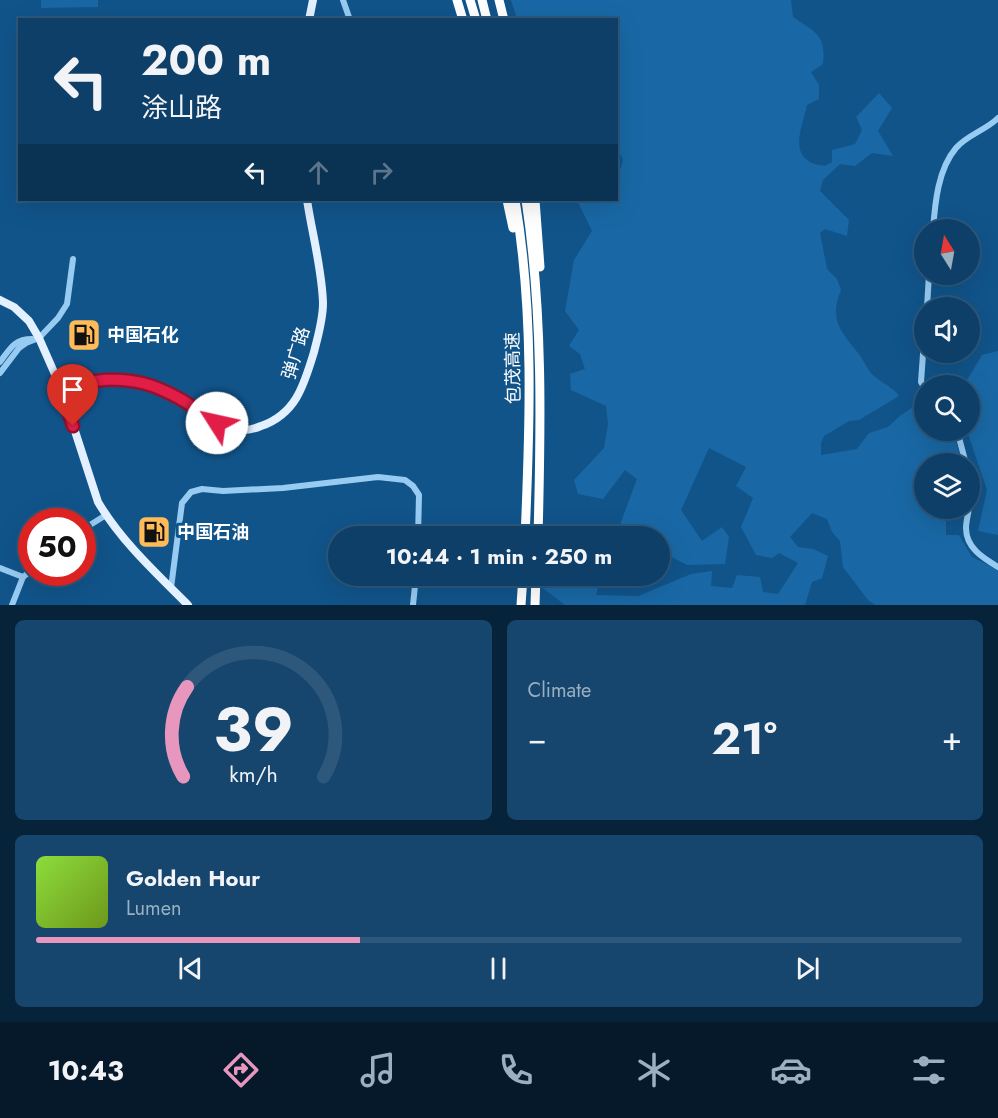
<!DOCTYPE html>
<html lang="en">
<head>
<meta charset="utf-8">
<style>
	body { margin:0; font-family:Jost,"Noto Sans SC",sans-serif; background:#16466e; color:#f1f3f6; height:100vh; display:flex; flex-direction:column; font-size:22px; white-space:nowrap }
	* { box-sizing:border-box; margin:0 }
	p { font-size:20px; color:#9aafc0 }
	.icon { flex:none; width:33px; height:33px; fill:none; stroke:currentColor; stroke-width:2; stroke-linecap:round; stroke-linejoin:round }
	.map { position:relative; height:605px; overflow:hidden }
	.drawer { display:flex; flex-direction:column; gap:15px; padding:15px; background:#072339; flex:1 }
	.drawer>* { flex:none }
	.hud { position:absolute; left:18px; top:18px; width:600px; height:183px; border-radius:0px; box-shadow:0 6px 24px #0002,0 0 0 2px #2d587c; background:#0d3f68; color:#f1f3f6; overflow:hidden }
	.needle { width:39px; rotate:349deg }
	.buttons { position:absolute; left:914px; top:219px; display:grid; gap:12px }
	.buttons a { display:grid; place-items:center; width:66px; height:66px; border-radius:50%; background:#0d3f68; box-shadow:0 6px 24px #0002,0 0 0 2px #2d587c; font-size:30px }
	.speed { position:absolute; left:18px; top:508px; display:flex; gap:12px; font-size:30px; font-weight:700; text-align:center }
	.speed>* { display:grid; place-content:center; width:78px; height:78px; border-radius:50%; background:#0d3f68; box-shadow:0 6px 24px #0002,0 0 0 2px #2d587c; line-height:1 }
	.speed .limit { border:9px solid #d22; background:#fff; color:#111 }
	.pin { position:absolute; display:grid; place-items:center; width:51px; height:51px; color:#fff; margin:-62px -26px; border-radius:50% 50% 50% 0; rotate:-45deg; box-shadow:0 0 6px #0007 }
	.pin .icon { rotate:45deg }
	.me { position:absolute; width:66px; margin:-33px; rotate:305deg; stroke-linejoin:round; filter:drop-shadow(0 0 4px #0008) }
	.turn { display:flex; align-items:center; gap:21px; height:126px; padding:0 24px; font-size:27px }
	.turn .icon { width:78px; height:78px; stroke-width:2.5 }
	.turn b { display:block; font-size:42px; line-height:51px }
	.lanes { display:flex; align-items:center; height:57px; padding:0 24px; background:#0003; justify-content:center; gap:30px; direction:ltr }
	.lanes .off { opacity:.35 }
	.big { font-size:45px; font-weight:700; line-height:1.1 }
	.drawer .widget { flex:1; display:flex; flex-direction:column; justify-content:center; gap:9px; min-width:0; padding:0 21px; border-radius:9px; background:#16466e }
	.drawer .dial { align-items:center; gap:0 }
	.dial svg { height:156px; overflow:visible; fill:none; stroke:#2d587c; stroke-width:7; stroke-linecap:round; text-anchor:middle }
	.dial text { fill:#f1f3f6; stroke:none }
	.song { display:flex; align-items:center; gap:18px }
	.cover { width:72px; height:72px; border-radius:9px; background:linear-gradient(135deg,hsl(90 70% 55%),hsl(80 70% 35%)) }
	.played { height:6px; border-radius:3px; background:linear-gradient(90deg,#e797bd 35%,#2d587c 35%) }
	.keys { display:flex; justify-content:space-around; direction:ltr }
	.heat { display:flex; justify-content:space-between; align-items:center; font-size:33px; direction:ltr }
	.drawer .tiles { flex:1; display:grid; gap:15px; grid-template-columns:1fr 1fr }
	.widget:last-child { grid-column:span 2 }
	.trip { position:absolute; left:328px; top:526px; width:342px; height:60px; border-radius:30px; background:#0d3f68; box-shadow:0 6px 24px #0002,0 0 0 2px #2d587c; font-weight:700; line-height:60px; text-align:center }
	.tabs { display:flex; height:96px; justify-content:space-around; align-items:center; background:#05192a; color:#9aafc0 }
	.tabs .icon { width:42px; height:42px }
	.tabs .on { color:#e797bd }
	.tabs b { font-size:27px; color:#f1f3f6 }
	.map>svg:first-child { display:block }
	.green { fill:#1968a5 }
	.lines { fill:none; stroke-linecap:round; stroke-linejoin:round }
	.minor { stroke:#97cbf1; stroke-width:6 }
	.major { stroke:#e2f0ff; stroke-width:8 }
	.highway { stroke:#fff; stroke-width:9 }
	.route-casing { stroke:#92132f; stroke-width:15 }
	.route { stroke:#e11d48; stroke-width:10 }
	.labels { text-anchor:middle; stroke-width:6; stroke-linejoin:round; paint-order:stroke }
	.poi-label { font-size:18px; font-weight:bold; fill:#fff; stroke:#11548a; text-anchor:start }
	.street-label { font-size:18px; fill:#fff; stroke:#11548a }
</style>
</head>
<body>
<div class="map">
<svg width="998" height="605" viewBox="0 0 998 605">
	<rect width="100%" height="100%" fill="#11548a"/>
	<g class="green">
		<polygon points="41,0 98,0 98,7 41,8"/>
		<path d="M511 0H791L793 17C816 33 826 34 823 64L811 72 819 85V99L807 105C804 122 791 147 807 160 811 164 820 165 825 166L832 162V150L855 144 862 130 856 117 879 93 892 108 878 131 893 156 872 153 855 166 840 164 823 180 820 191 849 220 847 236 825 229 820 233 827 269 837 279 841 290C829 319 840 331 858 353 864 360 867 370 874 376 883 384 892 386 899 396L859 420 849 421 824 436 821 443V455L857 449 869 433 888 427 901 415 915 406 924 404V430L953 431 962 463 924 464V508L964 509 962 517 946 515V535H959L972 557 998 570V605H875L868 600 843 567 840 541 832 532 827 519 812 513 790 537 798 547 813 549 828 556 822 578 812 582 805 605H565L540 586 541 576H601L596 595 638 596 691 574 712 571 711 586 732 588 737 575 760 577 763 592 778 594 798 563 779 553 772 558 756 555 741 527 753 498 736 486 746 467 709 448 681 510 702 541 722 527 729 537 725 564 687 565 660 551V537H601L618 530 637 479 625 470 603 499 578 494 574 480 604 448 608 424 606 406 571 390 570 374 585 369 580 354 569 346 579 330 565 311 574 260 592 231 577 200H616L617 180 623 160 616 145V20L517 19Z"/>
		<polygon points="998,351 998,535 978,531 987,490 967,431 969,430 969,386 964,385 982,355"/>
	</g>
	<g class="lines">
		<g class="minor">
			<polyline points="343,0 350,20"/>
			<path d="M933 230C935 203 938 169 956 148 967 135 986 130 998 118"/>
			<polyline points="927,308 929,274"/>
			<polyline points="924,340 921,382 924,387"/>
			<path d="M0 362C10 349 14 339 32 339"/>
			<polyline points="0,373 19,348 26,343 39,338 58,318 67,304 73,259"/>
			<polyline points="957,430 966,464"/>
			<polyline points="969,479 971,488 969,508"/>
			<path d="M969 508C968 515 966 522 966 528 966 548 983 558 998 567"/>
			<polyline points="82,530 106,515"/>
			<polyline points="0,568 23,577 12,605"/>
			<polyline points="23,577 32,570"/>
			<polyline points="171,588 182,503 191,492 202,489 223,491 283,488 378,477 405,480 413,486 419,495 418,537"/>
			<polyline points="413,605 416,576"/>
		</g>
		<g class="major">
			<polyline points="309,20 313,0"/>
			<path d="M0 300 14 307 29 321 39 338 61 388 98 502C121 541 156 573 188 605"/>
			<path d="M61 388C108 375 146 376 187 403 203 412 216 426 234 429 243 431 254 429 261 426 296 414 304 385 314 352 318 336 323 320 323 303 322 269 312 233 307 200"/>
		</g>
		<g class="highway">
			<polyline points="457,0 463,20"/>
			<polyline points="470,0 476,20"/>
			<polyline points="482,0 487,20"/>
			<polyline points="499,0 504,20"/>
			<polyline points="507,200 513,228"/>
			<path d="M515 200C534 312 530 424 525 537"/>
			<path d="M526 200C543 312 541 424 538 537"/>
			<polyline points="535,200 540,267"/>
			<polyline points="521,605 523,576"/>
			<polyline points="535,605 536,576"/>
		</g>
	</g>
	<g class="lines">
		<defs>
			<path id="route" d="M73 426 61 388C131 369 160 383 217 423"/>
		</defs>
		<use href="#route" class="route-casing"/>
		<use href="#route" class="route"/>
	</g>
	<defs>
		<symbol id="fuel-square" viewBox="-11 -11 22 22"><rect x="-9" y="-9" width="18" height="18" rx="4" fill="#ffbb58" stroke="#11548a"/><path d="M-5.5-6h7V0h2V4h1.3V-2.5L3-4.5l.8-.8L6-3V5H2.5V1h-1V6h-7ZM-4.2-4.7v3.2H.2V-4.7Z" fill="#111"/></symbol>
	</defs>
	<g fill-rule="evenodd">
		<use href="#fuel-square" x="65" y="316" width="38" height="38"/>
		<use href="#fuel-square" x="135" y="513" width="38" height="38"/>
	</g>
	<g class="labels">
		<g class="poi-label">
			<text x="107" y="341">中国石化</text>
			<text x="177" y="538">中国石油</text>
		</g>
		<g class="street-label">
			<text transform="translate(296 353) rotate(-73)" y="6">弹广路</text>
			<text transform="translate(513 368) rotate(-91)" y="6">包茂高速</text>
		</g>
	</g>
</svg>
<div class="buttons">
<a><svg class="needle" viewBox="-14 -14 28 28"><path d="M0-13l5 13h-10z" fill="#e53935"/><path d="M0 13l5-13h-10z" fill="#9aafc0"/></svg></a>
<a><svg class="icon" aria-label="sound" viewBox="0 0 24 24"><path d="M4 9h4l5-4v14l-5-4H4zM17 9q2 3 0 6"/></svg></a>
<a><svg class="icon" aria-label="search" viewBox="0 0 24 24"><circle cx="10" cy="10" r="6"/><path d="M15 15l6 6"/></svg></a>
<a><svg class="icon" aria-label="layers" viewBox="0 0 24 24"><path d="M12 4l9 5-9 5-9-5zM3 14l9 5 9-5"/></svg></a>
</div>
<div class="speed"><div class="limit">50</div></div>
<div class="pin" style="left:73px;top:426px;background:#d93025"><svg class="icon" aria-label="arrive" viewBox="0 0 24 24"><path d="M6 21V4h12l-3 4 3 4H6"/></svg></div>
<svg class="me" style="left:217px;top:423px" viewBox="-20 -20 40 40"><circle r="19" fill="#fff"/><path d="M0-13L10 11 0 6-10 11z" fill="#e11d48"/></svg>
<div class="trip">10:44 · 1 min · 250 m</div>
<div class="hud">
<div class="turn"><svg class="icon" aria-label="left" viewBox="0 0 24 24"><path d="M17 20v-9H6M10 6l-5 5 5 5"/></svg><div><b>200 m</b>涂山路</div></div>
<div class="lanes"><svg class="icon" aria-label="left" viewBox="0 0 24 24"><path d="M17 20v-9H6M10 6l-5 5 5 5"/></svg><svg class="icon off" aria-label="ahead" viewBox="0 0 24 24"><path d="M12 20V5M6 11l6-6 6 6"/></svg><svg class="icon off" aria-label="right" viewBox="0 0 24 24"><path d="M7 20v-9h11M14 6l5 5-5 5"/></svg></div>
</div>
</div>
<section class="drawer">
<div class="tiles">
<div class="widget dial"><svg viewBox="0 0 100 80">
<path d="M14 69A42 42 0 1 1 86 69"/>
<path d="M14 69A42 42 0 0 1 16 23" stroke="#e797bd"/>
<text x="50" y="56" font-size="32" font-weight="700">39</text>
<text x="50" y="72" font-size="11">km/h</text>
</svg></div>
<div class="widget"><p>Climate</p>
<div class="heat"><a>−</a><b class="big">21°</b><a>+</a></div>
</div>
<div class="widget">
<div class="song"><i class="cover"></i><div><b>Golden Hour</b><p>Lumen</p></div></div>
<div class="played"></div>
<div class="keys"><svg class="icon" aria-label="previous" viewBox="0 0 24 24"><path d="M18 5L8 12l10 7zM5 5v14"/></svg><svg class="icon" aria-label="pause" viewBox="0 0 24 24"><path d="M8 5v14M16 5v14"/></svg><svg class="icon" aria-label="next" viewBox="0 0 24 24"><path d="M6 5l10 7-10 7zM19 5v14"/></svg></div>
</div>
</div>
</section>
<nav class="tabs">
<b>10:43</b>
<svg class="icon on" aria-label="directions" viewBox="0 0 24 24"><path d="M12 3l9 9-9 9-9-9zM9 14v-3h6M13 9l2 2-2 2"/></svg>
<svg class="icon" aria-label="music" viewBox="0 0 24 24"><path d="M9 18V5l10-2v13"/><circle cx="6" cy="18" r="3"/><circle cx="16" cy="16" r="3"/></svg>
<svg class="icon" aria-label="phone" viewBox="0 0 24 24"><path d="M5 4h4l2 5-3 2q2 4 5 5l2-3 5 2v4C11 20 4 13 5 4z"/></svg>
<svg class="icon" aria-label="climate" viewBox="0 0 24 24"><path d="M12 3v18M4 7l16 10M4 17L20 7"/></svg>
<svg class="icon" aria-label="car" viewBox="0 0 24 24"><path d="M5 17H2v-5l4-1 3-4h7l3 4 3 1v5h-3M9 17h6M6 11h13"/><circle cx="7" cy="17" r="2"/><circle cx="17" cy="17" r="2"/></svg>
<svg class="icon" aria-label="filters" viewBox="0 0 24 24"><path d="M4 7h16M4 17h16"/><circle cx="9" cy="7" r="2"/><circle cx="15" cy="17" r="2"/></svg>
</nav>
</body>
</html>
